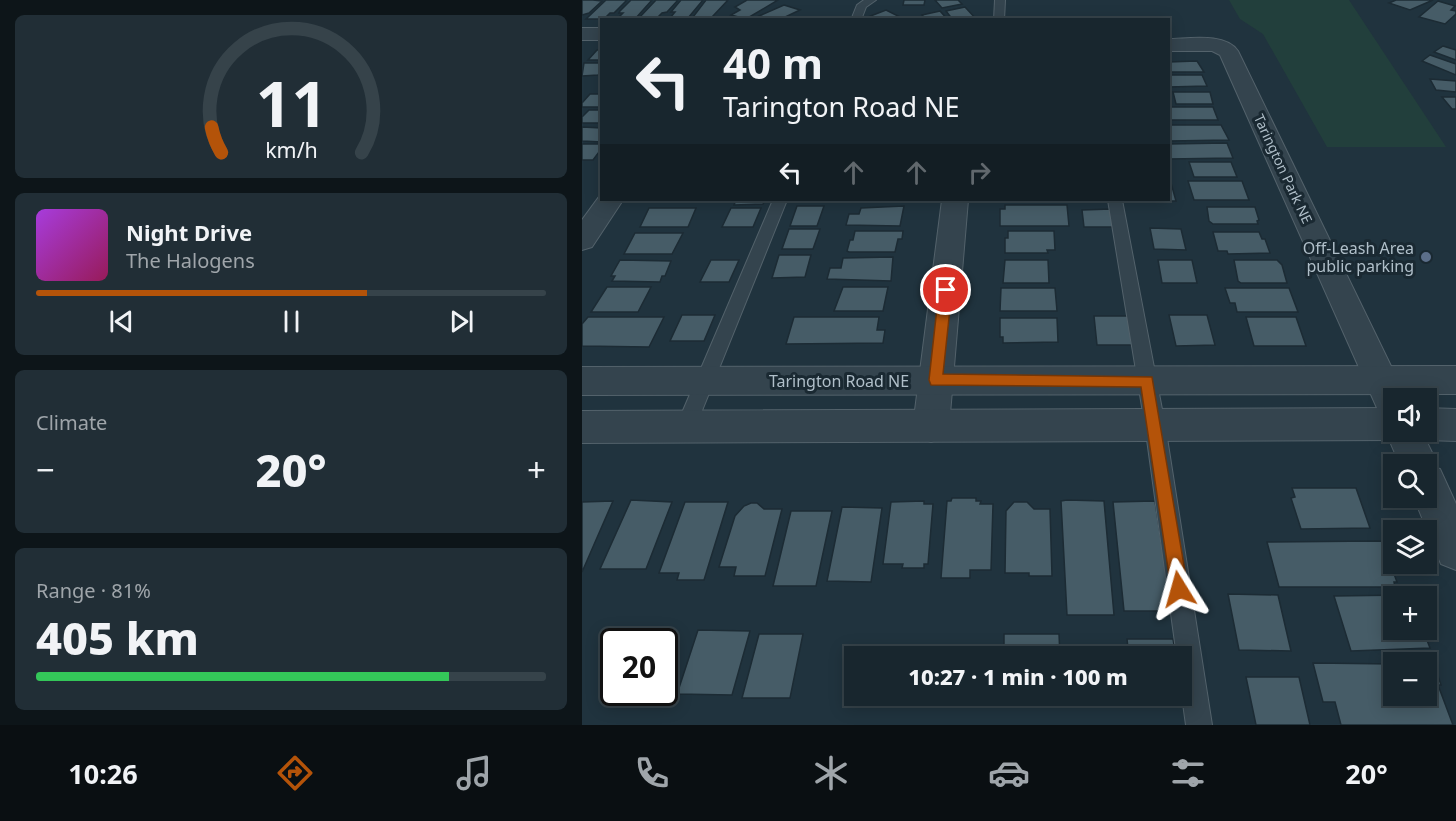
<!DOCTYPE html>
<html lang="en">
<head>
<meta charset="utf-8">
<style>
	body { margin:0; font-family:"Noto Sans",sans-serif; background:#212e36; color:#f1f3f6; height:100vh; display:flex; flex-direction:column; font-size:22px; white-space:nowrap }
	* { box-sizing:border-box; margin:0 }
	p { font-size:20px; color:#9fa5aa }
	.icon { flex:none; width:33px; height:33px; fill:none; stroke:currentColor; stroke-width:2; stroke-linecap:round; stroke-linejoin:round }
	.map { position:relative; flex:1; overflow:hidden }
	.drawer { display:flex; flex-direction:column; gap:15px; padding:15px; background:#0d1519; width:582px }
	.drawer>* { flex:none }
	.top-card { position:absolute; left:18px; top:18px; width:570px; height:183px; border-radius:0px; box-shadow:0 3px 15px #0003,0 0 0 2px #36434a; background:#18262e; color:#f1f3f6; overflow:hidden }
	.fabs { position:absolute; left:801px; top:388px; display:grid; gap:12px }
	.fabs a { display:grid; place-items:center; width:54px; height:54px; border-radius:0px; background:#18262e; box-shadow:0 3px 15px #0003,0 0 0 2px #36434a; font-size:30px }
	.speed { position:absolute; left:18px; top:628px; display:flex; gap:12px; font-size:30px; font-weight:700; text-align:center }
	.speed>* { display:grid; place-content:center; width:78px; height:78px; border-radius:50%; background:#18262e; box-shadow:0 3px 15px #0003,0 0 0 2px #36434a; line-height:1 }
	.speed .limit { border:3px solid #111; border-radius:9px; background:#fff; color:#111 }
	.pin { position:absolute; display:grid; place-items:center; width:51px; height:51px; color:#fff; margin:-26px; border:3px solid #fff; border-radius:50%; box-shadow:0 2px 6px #0007 }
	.me { position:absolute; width:66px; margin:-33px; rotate:352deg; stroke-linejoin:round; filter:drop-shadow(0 0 4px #0008) }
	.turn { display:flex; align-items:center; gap:21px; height:126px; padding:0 24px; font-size:27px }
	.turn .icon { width:78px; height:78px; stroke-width:2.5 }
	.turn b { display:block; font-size:42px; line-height:51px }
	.lanes { display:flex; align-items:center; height:57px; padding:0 24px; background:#0003; justify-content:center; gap:30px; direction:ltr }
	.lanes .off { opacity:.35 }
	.big { font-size:45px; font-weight:800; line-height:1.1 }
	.drawer .card { flex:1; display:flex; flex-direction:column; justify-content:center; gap:9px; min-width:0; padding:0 21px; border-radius:9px; background:#212e36 }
	.drawer .dial { align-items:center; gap:0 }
	.dial svg { height:156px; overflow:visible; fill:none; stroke:#36434a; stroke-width:7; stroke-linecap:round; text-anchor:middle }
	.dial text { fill:#f1f3f6; stroke:none }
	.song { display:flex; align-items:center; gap:18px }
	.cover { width:72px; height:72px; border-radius:9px; background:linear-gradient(135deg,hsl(280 70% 55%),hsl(330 70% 35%)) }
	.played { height:6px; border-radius:3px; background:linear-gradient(90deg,#b45309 65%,#36434a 65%) }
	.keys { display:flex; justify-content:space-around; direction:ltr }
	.heat { display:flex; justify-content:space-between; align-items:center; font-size:33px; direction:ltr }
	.charge { height:9px; border-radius:4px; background:linear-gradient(90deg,#34c759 81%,#36434a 0) }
	.trip { position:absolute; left:262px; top:646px; width:348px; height:60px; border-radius:0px; background:#18262e; box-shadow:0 3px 15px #0003,0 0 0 2px #36434a; font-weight:800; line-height:60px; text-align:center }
	.dock { display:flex; height:96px; justify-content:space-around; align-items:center; background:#0a0f12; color:#9fa5aa }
	.dock .icon { width:42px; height:42px }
	.dock .selected { color:#b45309 }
	.dock b { font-size:27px; color:#f1f3f6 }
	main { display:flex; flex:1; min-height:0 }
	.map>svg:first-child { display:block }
	.green { fill:#223f3c }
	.building { fill:#465c67; stroke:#1c2b34; stroke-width:1.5 }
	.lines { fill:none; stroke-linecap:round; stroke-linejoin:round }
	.service-casing { stroke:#53626b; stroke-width:2 }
	.minor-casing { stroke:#53626b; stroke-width:2 }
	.tertiary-casing { stroke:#53626b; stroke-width:2 }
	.service { fill:#34444e; fill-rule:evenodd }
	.minor { fill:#34444e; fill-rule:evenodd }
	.tertiary { fill:#34444e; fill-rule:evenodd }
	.route { fill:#b45309; stroke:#753606; stroke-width:1.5 }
	.service-dot { fill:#5c6f8a; stroke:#1a2932; stroke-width:2 }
	.labels { text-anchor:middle; stroke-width:6; stroke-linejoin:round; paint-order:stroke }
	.far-street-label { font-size:14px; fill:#b0bfc9; stroke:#1a2932 }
	.poi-label { font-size:16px; fill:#b0bfc9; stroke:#1a2932; text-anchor:end }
	.street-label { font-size:16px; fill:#b0bfc9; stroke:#1a2932 }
</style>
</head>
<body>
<main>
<section class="drawer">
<div class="card dial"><svg viewBox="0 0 100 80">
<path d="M14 69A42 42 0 1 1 86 69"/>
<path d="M14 69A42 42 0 0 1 9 56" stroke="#b45309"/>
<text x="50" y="56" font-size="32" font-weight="700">11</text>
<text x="50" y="72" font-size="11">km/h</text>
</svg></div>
<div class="card">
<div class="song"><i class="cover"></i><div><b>Night Drive</b><p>The Halogens</p></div></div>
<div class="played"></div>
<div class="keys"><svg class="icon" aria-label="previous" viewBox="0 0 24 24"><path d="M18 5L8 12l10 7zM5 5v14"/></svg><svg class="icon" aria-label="pause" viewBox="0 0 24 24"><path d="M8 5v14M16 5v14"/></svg><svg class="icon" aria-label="next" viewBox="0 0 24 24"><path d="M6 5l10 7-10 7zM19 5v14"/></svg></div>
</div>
<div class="card"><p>Climate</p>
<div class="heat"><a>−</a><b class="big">20°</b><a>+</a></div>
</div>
<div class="card"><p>Range · 81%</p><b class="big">405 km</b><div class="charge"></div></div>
</section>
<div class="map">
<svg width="874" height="725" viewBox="0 0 874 725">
	<rect width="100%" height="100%" fill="#20333e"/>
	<polygon class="green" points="647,0 767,0 864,147 745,147 681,34 658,19"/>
	<g class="building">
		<polygon points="0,0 11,0 20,1 7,13 0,15"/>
		<polygon points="24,0 45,0 32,13 28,13 22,19 4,19"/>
		<polygon points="49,0 70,0 53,19 35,19 41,13 37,13 38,11"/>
		<polygon points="74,0 96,0 85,12 80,13 74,19 56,19"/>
		<polygon points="99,0 121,0 106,18 88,18 93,12 89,12"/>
		<polygon points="124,0 146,0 130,17 111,17"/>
		<polygon points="165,0 196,0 164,19 149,15 158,10 153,7"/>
		<polygon points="322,0 343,0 342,5 321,5"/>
		<polygon points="353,0 376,0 380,4 360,8"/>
		<polygon points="814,0 851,0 828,10 807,3"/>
		<polygon points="856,1 873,6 869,10 874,11 874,14 863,24 837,17"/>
		<polygon points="202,5 218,10 197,20 168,20"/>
		<polygon points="383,7 395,20 371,20 364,11"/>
		<polygon points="304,10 318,17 291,20 286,17"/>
		<polygon points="358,11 366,20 344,20 340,15"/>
		<polygon points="861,46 874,50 874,60 852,52"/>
		<polygon points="15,50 20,50 20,60 6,60"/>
		<polygon points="848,55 874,64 874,75 840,61"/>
		<polygon points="615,61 622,72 586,72 586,62"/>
		<polygon points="2,63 20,63 20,71 16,75 0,76"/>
		<polygon points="586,75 620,75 625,86 586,87"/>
		<polygon points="848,79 874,81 874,92 854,90"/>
		<polygon points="591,92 628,92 631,104 594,104"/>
		<polygon points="8,94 20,94 20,107 0,107 0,103"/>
		<polygon points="860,97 874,97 874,109 870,109"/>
		<polygon points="586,107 631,107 636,120 586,120"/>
		<polygon points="7,110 20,110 20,123 0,123 0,117"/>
		<polygon points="586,125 639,125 647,140 587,141"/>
		<polygon points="0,127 20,128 20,142 0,141"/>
		<polygon points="645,143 651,158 586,159 586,144"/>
		<polygon points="0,144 20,144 20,148 11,160 0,160"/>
		<polygon points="607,162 649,162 655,177 612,177"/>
		<polygon points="606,181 660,181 667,200 612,200"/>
		<polygon points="586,183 589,183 594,201 563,201 563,200 586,200"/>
		<polygon points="77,200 141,200 140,202 76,202"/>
		<polygon points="154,200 183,200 181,204 152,205"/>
		<polygon points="258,200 324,200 258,201"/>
		<polygon points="423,205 485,205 487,226 418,226 418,209 423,209"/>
		<polygon points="215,206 242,206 235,226 208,226"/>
		<polygon points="322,206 318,226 264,225 267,214 277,214 279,208"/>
		<polygon points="625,207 673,207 677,220 675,221 676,224 631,224 627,221"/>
		<polygon points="67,208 114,208 106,227 58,227"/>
		<polygon points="149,208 179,208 171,227 140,227"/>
		<polygon points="529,209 532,227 502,227 500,210"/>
		<polygon points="568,228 599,229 604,250 572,249"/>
		<polygon points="207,229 238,229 231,249 200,249"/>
		<polygon points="273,231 321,231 320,239 316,239 313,252 267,252 265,251 268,240 271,240"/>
		<polygon points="426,231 472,231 473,250 465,250 466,253 423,253 423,238 426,238"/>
		<polygon points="631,232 677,232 680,239 683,239 688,253 646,254 645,251 636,251"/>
		<polygon points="53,233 101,233 90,254 42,254"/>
		<polygon points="197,255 229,255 223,277 190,278"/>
		<polygon points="311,257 309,281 245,279 248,268 259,268 261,258"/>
		<polygon points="38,260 89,261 83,276 80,276 78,282 30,281 33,276 29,276"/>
		<polygon points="129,260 157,260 147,282 118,282"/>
		<polygon points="423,260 466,260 467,283 421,283"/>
		<polygon points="576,260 610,260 615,283 580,283"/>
		<polygon points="652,260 695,260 700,265 705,283 659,283 656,281"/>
		<polygon points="25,287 69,287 56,312 9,312"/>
		<polygon points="261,287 306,287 301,311 252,311"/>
		<polygon points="419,288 473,288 475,311 418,311"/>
		<polygon points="643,288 707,288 716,312 655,312 653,303 648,303"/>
		<polygon points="100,315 133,315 122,341 88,341"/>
		<polygon points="587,315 625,315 633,345 594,346"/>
		<polygon points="512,316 546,316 550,345 515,345"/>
		<polygon points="6,317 82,317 67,347 0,346 0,324"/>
		<polygon points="212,317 297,317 295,330 303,330 301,343 204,344"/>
		<polygon points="664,317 714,317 724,346 672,346"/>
		<polygon points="418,318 475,318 476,342 421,343 421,337 418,337"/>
		<polygon points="710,488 774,488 788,528 719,529 709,498 713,497"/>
		<polygon points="370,498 394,498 394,501 399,501 398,504 411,504 409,570 388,570 388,578 359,578 365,501 369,501"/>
		<polygon points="49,500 90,502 64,569 18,569"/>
		<polygon points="485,500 522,501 532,615 485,615 479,501"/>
		<polygon points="31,501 0,572 0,502"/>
		<polygon points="342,501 342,504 351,504 346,564 342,564 342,568 320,568 321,564 301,564 309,502"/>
		<polygon points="573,501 590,611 542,611 531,502"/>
		<polygon points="103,502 146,502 122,580 95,580 97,573 77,573"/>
		<polygon points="432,502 445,502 452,509 468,509 470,576 447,576 447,573 423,573 424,511"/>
		<polygon points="169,503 175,503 182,509 200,509 183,576 152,576 154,567 137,567 153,516 162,506"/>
		<polygon points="260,507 300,508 289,582 245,581"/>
		<polygon points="209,511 250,511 234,586 191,586"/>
		<polygon points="795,541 808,542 812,550 812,563 808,563 815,582 812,582 813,587 697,587 685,542"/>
		<polygon points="646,594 696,595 709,651 657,650"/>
		<polygon points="822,595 812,597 812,630 841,630 848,648 769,651 752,596"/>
		<polygon points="116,630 168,631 150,695 95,694"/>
		<polygon points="177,634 221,634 208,698 160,698"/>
		<polygon points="422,634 477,634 478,657 422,657"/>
		<polygon points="545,639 591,639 594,657 547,657"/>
		<polygon points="731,663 812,664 812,696 844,696 844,664 852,664 859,685 856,685 871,725 759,725 753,702 741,702"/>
		<polygon points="664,677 717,677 728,725 674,725"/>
		<polygon points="48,693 77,693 74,702 45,703"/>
		<polygon points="421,696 479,696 480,700 421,700"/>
	</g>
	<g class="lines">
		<defs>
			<g id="service">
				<polygon points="282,0 294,0 284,7 279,20 269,20 275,5"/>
				<polygon points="413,0 423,0 422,20 412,20"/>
				<polygon points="191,200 205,200 111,433 104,436 97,433 94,427"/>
				<polygon points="526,200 540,200 583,425 630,725 604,725 600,696 600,657 595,657 563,425"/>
			</g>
			<g id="minor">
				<rect x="0" y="28" width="20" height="12"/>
				<path d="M586 39C606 39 643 32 656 51L825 399H812V432H840L856 465 854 468 858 469 874 504V570L859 564 832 498H844V465H818L804 432 809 422 800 419 795 408 638 55 630 51H586Z"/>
				<polygon points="19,194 20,200 41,200 10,247 0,250 0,220"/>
				<polygon points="360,200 386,200 367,426 362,437 349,442 336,437 331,426"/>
			</g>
			<g id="tertiary">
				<polygon points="874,366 874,394 0,395 0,367"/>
				<polygon points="812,408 812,432 826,432 825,435 812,440 0,443 0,411"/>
				<polygon points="844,408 874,409 874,441 844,440 831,435 830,432 844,432"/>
			</g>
		</defs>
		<use href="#service" class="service-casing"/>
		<use href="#minor" class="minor-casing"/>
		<use href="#tertiary" class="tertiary-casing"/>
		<use href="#service" class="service"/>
		<use href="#minor" class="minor"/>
		<use href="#tertiary" class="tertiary"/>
	</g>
	<polygon class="route" points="364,285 370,290 361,374 570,377 606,589 604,595 597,598 591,595 589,589 559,387 349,385 347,380 357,290"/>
	<circle class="service-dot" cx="844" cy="257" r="6"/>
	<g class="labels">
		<g class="far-street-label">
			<text transform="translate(701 169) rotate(65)" y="5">Tarington Park NE</text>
		</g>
		<g class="poi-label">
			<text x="832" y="254">Off-Leash Area<tspan x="832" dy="18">public parking</tspan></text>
		</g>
		<g class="street-label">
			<text x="257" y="387">Tarington Road NE</text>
		</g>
	</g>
</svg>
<div class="fabs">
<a><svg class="icon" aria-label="sound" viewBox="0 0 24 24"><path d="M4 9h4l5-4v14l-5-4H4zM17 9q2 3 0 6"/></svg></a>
<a><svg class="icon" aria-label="search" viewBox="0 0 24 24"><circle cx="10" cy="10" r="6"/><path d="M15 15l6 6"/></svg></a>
<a><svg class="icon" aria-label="layers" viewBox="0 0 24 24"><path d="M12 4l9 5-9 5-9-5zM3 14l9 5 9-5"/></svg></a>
<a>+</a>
<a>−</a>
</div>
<div class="speed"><div class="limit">20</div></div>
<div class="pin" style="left:364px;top:290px;background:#d93025"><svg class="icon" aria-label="arrive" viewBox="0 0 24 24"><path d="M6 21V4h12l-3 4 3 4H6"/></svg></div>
<svg class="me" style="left:597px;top:589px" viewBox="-20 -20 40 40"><path d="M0-17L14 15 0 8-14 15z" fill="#b45309" stroke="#fff" stroke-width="4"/></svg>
<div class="trip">10:27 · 1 min · 100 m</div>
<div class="top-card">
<div class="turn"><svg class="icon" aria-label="left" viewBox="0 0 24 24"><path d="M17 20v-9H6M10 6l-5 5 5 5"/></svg><div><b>40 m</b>Tarington Road NE</div></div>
<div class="lanes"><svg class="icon" aria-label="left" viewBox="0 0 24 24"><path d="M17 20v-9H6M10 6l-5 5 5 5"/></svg><svg class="icon off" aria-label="ahead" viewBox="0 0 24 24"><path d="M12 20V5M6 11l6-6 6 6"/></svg><svg class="icon off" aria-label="ahead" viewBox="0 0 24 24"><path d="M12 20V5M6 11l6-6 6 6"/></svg><svg class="icon off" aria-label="right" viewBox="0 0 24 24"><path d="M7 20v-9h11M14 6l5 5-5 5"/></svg></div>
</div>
</div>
</main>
<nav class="dock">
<b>10:26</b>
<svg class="icon selected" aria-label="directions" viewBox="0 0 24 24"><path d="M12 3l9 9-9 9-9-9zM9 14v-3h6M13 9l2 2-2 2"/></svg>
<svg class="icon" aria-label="music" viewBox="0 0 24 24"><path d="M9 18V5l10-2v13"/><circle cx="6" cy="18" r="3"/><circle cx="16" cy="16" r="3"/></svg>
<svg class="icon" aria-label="phone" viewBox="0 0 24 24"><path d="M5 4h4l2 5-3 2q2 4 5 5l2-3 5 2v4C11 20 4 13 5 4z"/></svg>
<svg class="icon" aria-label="climate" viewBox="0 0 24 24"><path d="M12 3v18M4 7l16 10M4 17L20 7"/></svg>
<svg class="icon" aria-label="car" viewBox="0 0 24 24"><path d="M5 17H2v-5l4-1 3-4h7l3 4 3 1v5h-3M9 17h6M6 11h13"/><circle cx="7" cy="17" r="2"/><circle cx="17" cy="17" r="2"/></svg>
<svg class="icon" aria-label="filters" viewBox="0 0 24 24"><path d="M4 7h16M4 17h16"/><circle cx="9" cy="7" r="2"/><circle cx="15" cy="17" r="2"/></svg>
<b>20°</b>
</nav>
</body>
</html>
